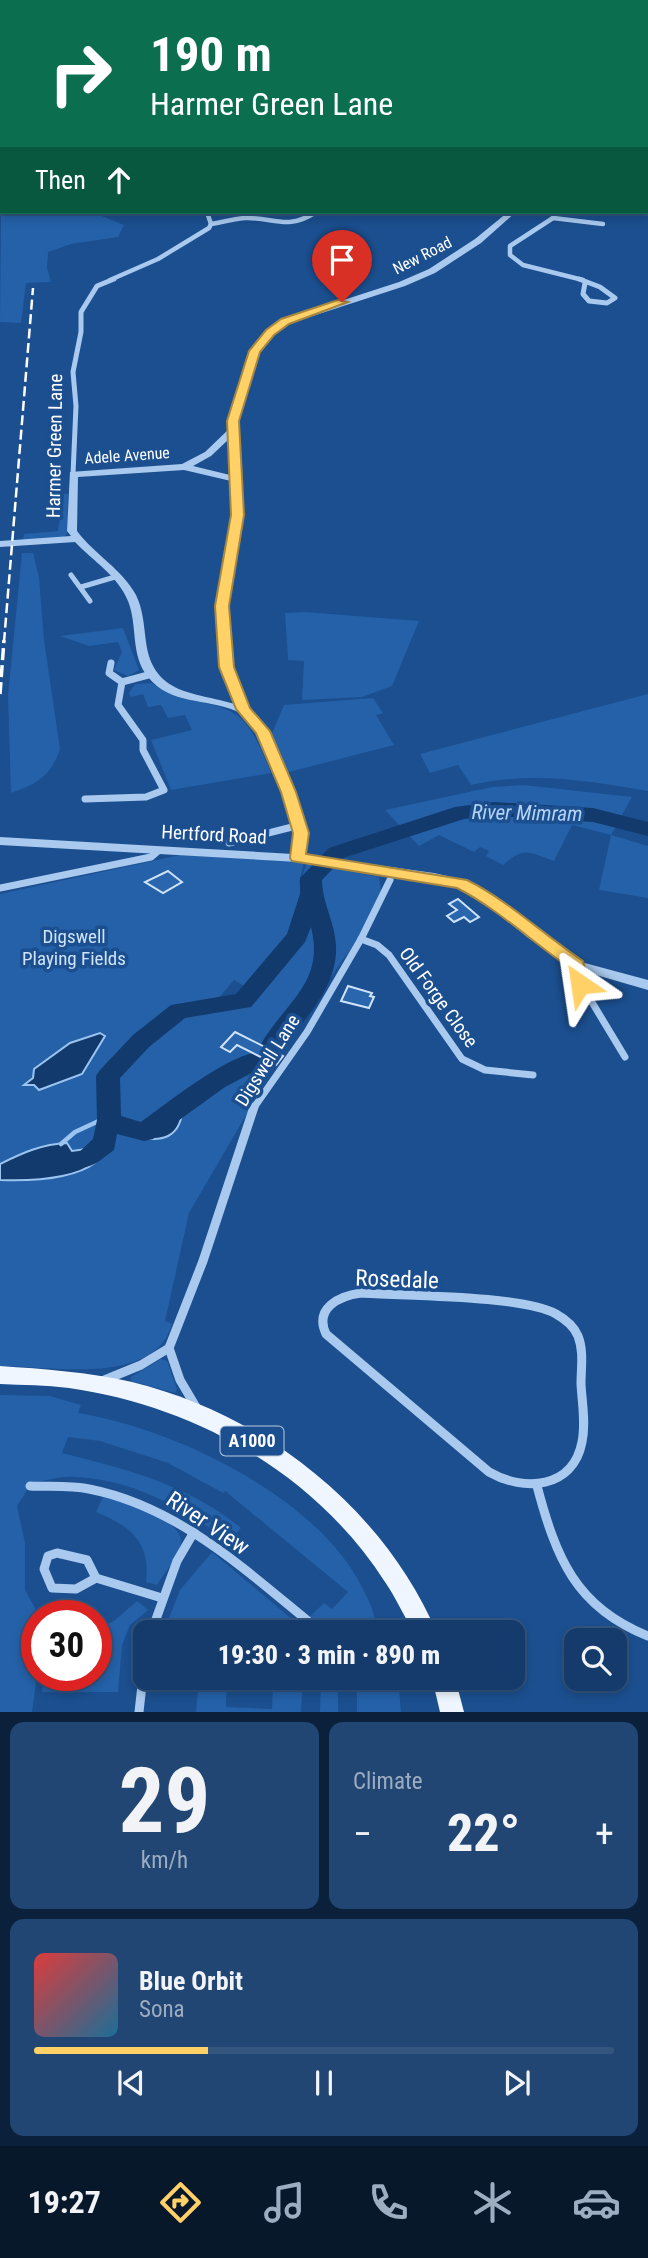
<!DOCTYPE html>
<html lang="en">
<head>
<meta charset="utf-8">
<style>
	body { margin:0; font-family:"Roboto Condensed",sans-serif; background:#214673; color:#f1f3f6; height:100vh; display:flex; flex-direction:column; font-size:26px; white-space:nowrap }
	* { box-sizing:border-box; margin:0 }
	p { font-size:23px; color:#9dadc1 }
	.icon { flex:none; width:38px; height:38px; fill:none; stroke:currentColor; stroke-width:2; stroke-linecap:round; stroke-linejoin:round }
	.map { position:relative; height:1712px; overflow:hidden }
	.side { display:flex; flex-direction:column; gap:10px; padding:10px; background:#0b203b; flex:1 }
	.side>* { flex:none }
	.banner { position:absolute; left:0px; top:0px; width:649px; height:214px; box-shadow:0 4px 10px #0003,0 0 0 2px #33557e; background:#0b6e4f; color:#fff; overflow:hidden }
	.fabs { position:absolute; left:564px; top:1628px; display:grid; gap:14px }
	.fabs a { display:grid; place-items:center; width:63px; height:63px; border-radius:14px; background:#143b6b; box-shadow:0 4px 10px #0003,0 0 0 2px #33557e; font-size:35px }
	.speed { position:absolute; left:21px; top:1600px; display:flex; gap:14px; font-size:35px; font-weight:700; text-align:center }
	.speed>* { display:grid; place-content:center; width:91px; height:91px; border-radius:50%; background:#143b6b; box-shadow:0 4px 10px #0003,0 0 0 2px #33557e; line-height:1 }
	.speed .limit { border:10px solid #d22; background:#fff; color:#111 }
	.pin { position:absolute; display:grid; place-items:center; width:60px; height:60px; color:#fff; margin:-72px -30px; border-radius:50% 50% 50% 0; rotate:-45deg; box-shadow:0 0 7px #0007 }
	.pin .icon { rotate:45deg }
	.me { position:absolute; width:77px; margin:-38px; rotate:328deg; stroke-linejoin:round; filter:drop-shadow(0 0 5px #0008) }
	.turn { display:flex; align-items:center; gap:24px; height:147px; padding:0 35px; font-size:32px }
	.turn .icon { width:91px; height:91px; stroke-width:2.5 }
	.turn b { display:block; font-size:49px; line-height:60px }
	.then { display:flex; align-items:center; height:66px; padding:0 35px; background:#0003; gap:14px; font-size:26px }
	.big { font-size:52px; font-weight:800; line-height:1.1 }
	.side .card { flex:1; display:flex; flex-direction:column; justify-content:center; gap:10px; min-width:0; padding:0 24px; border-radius:14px; background:#214673 }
	.side .dial { align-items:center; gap:0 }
	.dial b { font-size:91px; line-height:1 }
	.song { display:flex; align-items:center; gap:21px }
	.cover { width:84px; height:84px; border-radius:10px; background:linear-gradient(135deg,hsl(0 70% 55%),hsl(200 70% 35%)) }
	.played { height:7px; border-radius:4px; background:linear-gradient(90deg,#ffd166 30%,#33557e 30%) }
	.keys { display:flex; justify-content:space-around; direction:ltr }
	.heat { display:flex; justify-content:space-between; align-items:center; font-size:38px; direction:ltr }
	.side .tiles { flex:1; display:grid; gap:10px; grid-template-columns:1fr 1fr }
	.card:last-child { grid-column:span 2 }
	.trip { position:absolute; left:133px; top:1620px; width:392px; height:70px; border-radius:14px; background:#143b6b; box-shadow:0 4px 10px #0003,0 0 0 2px #33557e; font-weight:800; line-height:70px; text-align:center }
	.dock { display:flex; height:112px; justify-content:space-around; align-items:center; background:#08182b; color:#9dadc1 }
	.dock .icon { width:49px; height:49px }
	.dock .active { color:#ffd166 }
	.dock b { font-size:32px; color:#f1f3f6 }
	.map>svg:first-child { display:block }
	.green { fill:#2461a8; fill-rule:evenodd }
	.water { fill:#123a6d; stroke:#9cc4f0; stroke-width:2 }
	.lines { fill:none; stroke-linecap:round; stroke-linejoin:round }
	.stream { stroke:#9cc4f0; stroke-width:4.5 }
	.river { fill:#123a6d; fill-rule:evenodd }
	.building { fill:#2a66ad; stroke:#cfe3fa; stroke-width:2 }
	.minor-far3 { stroke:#a9c9ee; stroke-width:4.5 }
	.minor-far2 { stroke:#a9c9ee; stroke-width:5 }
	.minor-far1 { stroke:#a9c9ee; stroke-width:7 }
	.minor { stroke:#a9c9ee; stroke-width:9 }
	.tertiary { fill:#a9c9ee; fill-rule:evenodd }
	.primary { fill:#f0f6ff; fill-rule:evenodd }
	.rail-far1 { stroke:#fff; stroke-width:2.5; stroke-dasharray:10 4.5; stroke-linecap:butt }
	.rail { stroke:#fff; stroke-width:3.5; stroke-dasharray:12 5; stroke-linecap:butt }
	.route { fill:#ffd166; stroke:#a68842; stroke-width:2 }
	.labels { text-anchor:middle; stroke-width:7; stroke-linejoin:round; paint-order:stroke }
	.far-street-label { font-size:16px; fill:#fff; stroke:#1b4f8f }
	.shield { fill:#1b4f8f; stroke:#bbcadd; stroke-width:2 }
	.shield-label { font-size:18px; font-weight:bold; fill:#fff }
	.street-label { font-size:19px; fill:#fff; stroke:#1b4f8f }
	.park-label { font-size:19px; fill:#cfe3fa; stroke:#1b4f8f }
	.water-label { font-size:21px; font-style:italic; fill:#b5d3f5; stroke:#1b4f8f }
	.near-street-label { font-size:23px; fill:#fff; stroke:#1b4f8f }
</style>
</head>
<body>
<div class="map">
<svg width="648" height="1712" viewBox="0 0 648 1712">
	<rect width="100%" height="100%" fill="#1b4f8f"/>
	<g class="green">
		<polygon points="68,0 648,0 648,16 648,2"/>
		<polygon points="2,114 2,212 55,212 57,216 97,214 124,225 118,237 71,244 48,252 47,268 51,282 26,283 21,323 0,322"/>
		<polygon points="64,494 68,494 67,534 59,540 23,541 24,534 58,531"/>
		<path d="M22 553H33L39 577 44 640 60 749C51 776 37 784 11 793L8 696Z"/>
		<polygon points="305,612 419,621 392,686 362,697 302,700 304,661 288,660 285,613"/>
		<polygon points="123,628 139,670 128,676 114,670 122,652 118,642 89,646 60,636"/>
		<path d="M152 683C179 705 214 698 238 716 254 729 263 754 271 773L171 790 151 740 192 730 185 715 168 718 161 705 148 707 143 694 131 697 129 693 135 684Z"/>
		<path d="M648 694V791C588 781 532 771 471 785L458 765 430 773 420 754Z"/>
		<polygon points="373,698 383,713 376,715 394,745 285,773 272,733 284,705"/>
		<path d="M524 785 632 797 611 835 648 846V898L599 890 611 835 572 825 554 861C529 852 524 846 503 865L486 856 489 851 480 847 474 852 439 835 419 846 385 810 492 787Z"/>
		<path d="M180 855 304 862 298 887 307 863 379 877 381 891 357 940 306 1012 189 1213 165 1321 172 1324C155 1387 49 1366 0 1366V894ZM234 980 254 992 244 1002 210 1008Z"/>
		<polygon points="161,1359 167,1361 177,1389 175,1393 131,1381 131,1377"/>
		<path d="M0 1395 50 1396 81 1405 78 1413C174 1428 317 1497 362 1587 369 1601 378 1617 374 1633H163L180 1590 212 1552 300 1626 324 1603 332 1609 348 1592 225 1491 223 1493 168 1463 100 1441 68 1437 62 1453C126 1469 189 1485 241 1528L229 1541C182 1508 133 1479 74 1477 60 1476 44 1481 31 1484L17 1506 25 1543V1590L35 1608 37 1675 32 1712H0Z"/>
		<path d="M103 1497C122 1502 190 1520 180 1547 176 1560 164 1573 157 1585L146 1582C151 1542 130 1526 96 1512Z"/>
		<polygon points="137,1601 148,1610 130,1625 122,1645 118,1692 42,1692 44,1675 96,1675 96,1629 114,1621"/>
		<polygon points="199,1678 227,1679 226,1707 272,1709 273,1687 245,1686 245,1678 398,1678 401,1712 357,1712 357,1681 338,1681 338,1712 320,1712 321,1681 303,1680 301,1712 196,1712"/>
	</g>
	<g class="water">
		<polygon points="100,1033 105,1036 82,1074 39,1090 34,1085 24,1085 33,1078 34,1069 70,1043"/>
		<path d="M180 1101 183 1104C182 1139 161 1144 132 1135V1130H139Z"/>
		<path d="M106 1142C104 1181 27 1181 0 1180V1164C22 1153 42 1144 67 1143L72 1151 93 1148Z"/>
	</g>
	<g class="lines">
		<polyline class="stream" points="61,1144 75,1132 103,1119 109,1122"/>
		<path class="river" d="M494 802 593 808 648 822V836L593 822 494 816 464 819 343 858 322 880C322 900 332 917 335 937 343 981 306 1018 281 1050L273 1053 265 1050 261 1044C286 1001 325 983 311 927L305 942 251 1007 185 1018 149 1047 120 1078 121 1116 141 1122C165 1105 240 1044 267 1053L271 1059 267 1065 225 1087 153 1139 144 1141 117 1134 114 1150C101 1159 91 1171 75 1166L72 1159 93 1139 97 1120 96 1076 100 1070 133 1035 171 1005 236 994 287 934 300 894V878L329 848 455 807Z"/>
	</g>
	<g class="building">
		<polygon points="168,871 182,882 163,893 145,882"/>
		<polygon points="458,899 479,917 470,922 464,917 454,922 447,916 457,910 449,904"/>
		<polygon points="348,986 372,993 370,996 374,997 369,1008 341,1001"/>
		<polygon points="235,1032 283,1056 276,1065 237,1045 230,1052 221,1047"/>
	</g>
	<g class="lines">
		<g class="minor-far3">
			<polyline points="557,212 553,218 510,246 510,255 523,265 583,280"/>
			<polyline points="553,218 603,224"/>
			<path d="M211 224C222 222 234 219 245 218 274 217 287 231 316 212"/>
			<polyline points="110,280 158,259 209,228 211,224 207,212"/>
		</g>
		<g class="minor-far2">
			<polyline points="579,279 600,287 615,298 607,303 589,301 583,294 585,283"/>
			<polyline points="73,474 76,406 73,372 81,332 81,312 97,286 114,279"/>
			<polyline points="71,575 90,601"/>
			<polyline points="81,587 115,577"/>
		</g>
		<g class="minor-far1">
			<polyline points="122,682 152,674"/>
			<polyline points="85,799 146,797 164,790 143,750 143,740 118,705 122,682 109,673 111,663"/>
			<polyline points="229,843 300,825"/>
			<polyline points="0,888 151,857 158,851"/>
			<polyline points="361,939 377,945 389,955 462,1059 485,1070 533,1075"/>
			<polyline points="577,965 581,984 625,1057"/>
			<polyline points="253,1109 307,1032 361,939 390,880"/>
		</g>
		<g class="minor">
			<path d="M361 1293C405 1296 522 1295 556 1314 565 1319 574 1326 578 1336 584 1351 581 1368 581 1384 582 1403 586 1423 582 1442 573 1489 524 1492 489 1472L326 1334C314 1308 339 1296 361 1293Z"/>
			<polyline points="102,1381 141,1365 169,1348"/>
			<polyline points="196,1407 180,1380 169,1348 203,1261 254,1107"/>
			<path d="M30 1486C49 1487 70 1485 89 1489 176 1506 242 1567 308 1621"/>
			<path d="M537 1486C556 1557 575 1607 648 1636"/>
			<polygon points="57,1553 87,1560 96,1578 76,1589 52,1588 44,1569 48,1556"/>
			<polyline points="96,1578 162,1598"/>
			<polyline points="151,1633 177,1561 194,1532"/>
			<polyline points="139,1712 145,1658"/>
		</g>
		<g class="tertiary">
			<polygon points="586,0 593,0 585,2"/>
			<path d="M508 212H516L481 243 435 273 405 286 288 324 265 342 259 351 238 421 242 515 226 621 232 667 249 709 264 726 275 745 299 802 307 831 305 855 434 873 465 880 489 892 537 931 581 962 648 980V990L572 968 527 937 481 898 458 886 434 881 298 862 0 845V837L293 854C294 847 296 840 295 833 292 805 261 722 236 711 206 698 170 705 148 677 130 655 138 626 128 601 118 576 93 561 75 542L0 547V541L71 536 67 531 70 472 182 464 205 452 229 429 228 421 251 351 259 338 282 320 399 282 429 269 475 239ZM229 439 230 475 193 466 211 456ZM184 470 231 481 232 515 216 621 222 667 235 704C194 692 153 695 146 642 144 626 143 609 136 595 122 569 94 554 77 531L78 477Z"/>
		</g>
		<g class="primary">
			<path d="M0 1366C44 1369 88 1372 132 1382 263 1414 383 1507 437 1633H414C404 1616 396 1598 385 1582 315 1473 195 1406 69 1388 46 1385 23 1385 0 1384Z"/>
			<polygon points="432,1678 455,1678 464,1712 440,1712"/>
		</g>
		<polyline class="rail-far1" points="4,642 33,288"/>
		<polyline class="rail" points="0,694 4,640"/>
	</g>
	<path class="route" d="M338 300 348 302 289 324 274 335 260 352 239 421 244 515 229 606 234 667 250 708 270 731 296 792 309 833 306 854 467 880C509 901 544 935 583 961L589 984 587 988H574L570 968C532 942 498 909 457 888L292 861 290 858 293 833 281 792 256 733 236 709 219 667 215 606 231 515 227 421 249 351 266 330 281 319Z"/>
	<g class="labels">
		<g class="far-street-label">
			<text transform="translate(422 255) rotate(-27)" y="6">New Road</text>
			<text transform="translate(127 455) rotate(-4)" y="6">Adele Avenue</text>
		</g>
		<rect class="shield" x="220.5" y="1426.5" width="63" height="29" rx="5"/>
		<g class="shield-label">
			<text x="252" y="1447">A1000</text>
		</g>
		<g class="street-label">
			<text transform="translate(54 446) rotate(-89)" y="7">Harmer Green Lane</text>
			<text transform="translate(214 834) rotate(3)" y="7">Hertford Road</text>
			<text transform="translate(439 997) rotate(54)" y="7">Old Forge Close</text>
			<text transform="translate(267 1060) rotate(-58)" y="7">Digswell Lane</text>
		</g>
		<g class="park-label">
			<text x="74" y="943">Digswell<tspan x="74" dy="22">Playing Fields</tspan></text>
		</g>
		<g class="water-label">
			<text transform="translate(527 813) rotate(1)" y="7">River Mimram</text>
		</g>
		<g class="near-street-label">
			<text transform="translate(397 1279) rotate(2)" y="8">Rosedale</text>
			<text transform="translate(208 1523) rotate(34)" y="8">River View</text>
		</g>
	</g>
</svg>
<div class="fabs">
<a><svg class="icon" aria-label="search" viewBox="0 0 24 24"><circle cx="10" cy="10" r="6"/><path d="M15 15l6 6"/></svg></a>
</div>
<div class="speed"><div class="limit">30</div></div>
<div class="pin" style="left:342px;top:302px;background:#d93025"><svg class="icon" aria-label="arrive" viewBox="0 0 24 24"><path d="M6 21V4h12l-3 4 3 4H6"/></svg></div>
<svg class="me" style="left:580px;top:984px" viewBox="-20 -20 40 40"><path d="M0-17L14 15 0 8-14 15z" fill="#ffd166" stroke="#fff" stroke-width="4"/></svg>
<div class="trip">19:30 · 3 min · 890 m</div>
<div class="banner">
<div class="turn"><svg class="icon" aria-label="right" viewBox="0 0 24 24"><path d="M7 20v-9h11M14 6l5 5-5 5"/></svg><div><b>190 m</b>Harmer Green Lane</div></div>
<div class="then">Then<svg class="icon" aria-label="ahead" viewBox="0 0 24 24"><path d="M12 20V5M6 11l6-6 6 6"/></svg></div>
</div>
</div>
<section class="side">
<div class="tiles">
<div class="card dial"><b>29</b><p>km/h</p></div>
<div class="card"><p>Climate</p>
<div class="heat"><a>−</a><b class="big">22°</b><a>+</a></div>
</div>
<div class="card">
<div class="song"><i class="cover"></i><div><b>Blue Orbit</b><p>Sona</p></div></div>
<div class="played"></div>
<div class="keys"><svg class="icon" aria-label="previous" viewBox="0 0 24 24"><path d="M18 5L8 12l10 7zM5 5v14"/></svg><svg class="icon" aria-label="pause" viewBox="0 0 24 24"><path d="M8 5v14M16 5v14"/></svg><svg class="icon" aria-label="next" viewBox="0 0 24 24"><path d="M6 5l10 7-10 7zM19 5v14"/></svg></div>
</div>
</div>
</section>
<nav class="dock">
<b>19:27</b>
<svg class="icon active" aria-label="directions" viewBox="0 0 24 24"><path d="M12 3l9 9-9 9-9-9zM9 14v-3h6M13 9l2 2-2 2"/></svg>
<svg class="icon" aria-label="music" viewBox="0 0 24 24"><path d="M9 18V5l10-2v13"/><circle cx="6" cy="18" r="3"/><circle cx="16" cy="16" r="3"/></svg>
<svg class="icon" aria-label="phone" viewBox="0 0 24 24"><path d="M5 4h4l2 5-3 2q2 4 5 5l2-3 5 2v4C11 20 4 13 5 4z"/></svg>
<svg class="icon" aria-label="climate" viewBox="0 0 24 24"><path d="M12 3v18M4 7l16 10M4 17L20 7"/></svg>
<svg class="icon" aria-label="car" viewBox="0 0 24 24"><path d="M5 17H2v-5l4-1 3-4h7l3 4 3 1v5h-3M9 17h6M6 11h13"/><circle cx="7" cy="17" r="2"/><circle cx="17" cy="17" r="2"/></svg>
</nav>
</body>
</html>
